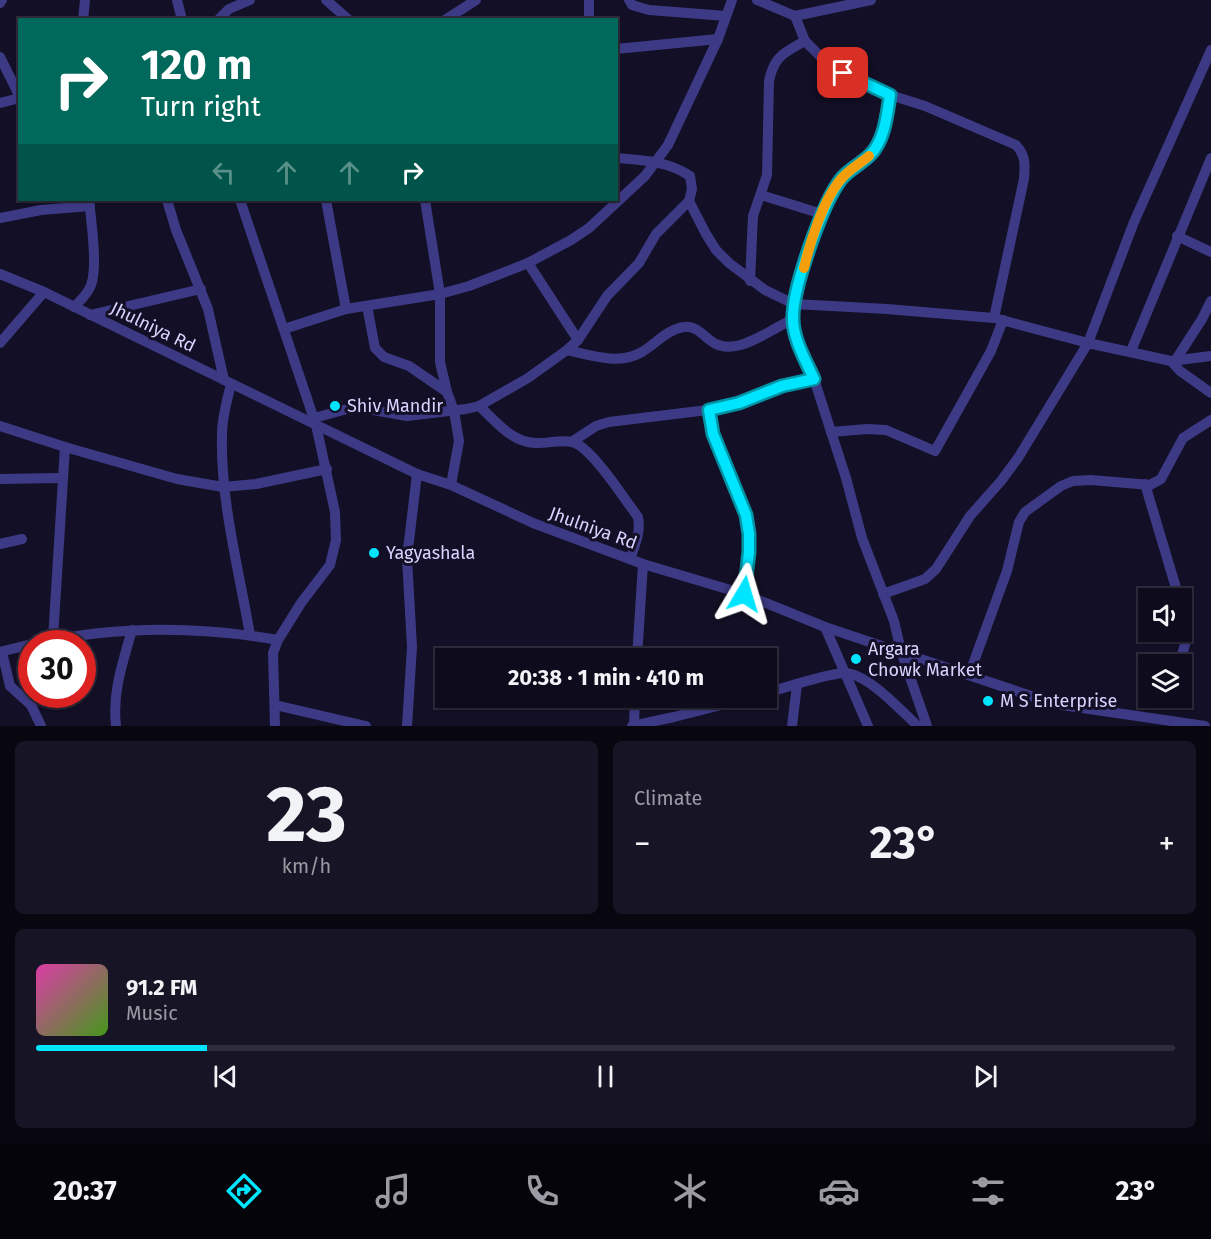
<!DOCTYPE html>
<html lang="en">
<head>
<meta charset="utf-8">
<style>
	body { margin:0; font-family:"Fira Sans",sans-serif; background:#171425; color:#f1f3f6; height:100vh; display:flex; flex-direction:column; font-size:22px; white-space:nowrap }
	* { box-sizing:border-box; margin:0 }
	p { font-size:20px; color:#9b9ba3 }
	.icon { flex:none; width:33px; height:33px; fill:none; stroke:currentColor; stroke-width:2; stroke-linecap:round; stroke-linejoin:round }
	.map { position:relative; height:726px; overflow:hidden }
	.details { display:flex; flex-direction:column; gap:15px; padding:15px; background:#08060f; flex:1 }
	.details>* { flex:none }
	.hud { position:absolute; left:18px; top:18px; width:600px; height:183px; border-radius:0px; box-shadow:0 2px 4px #0004,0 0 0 2px #2e2b3b; background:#00695c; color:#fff; overflow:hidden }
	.fabs { position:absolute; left:1138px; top:588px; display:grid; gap:12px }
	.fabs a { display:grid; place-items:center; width:54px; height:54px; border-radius:0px; background:#0e0b1c; box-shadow:0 2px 4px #0004,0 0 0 2px #2e2b3b; font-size:30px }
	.speed { position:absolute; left:18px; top:630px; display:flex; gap:12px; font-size:30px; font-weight:700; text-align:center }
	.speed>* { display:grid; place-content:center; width:78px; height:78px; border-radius:50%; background:#0e0b1c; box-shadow:0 2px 4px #0004,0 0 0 2px #2e2b3b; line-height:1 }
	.speed .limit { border:9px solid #d22; background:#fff; color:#111 }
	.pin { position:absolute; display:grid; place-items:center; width:51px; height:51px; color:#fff; margin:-26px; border-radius:12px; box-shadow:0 3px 9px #0006 }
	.me { position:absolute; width:66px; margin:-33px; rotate:7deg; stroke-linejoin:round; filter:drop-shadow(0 0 4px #0008) }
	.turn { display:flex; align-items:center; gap:21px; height:126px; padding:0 24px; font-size:27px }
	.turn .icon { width:78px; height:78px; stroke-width:2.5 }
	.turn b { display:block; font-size:42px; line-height:51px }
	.lanes { display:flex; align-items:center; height:57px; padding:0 24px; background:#0003; justify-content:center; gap:30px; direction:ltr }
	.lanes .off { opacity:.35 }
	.big { font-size:45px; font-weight:700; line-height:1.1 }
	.details .tile { flex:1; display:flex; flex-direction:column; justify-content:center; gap:9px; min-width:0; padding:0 21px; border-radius:9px; background:#171425 }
	.details .dial { align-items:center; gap:0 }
	.dial b { font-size:78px; line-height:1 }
	.song { display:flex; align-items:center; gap:18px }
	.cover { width:72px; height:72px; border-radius:9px; background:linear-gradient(135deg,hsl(320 70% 55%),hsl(100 70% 35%)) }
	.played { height:6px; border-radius:3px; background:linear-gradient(90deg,#00e5ff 15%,#2e2b3b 15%) }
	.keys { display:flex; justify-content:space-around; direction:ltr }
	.heat { display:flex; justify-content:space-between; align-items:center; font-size:33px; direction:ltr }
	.details .tiles { flex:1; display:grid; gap:15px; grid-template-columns:1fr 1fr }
	.tile:last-child { grid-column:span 2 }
	.trip { position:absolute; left:435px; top:648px; width:342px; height:60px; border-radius:0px; background:#0e0b1c; box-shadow:0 2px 4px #0004,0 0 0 2px #2e2b3b; font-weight:700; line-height:60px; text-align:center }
	.tabs { display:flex; height:96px; justify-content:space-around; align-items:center; background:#06040b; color:#9b9ba3 }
	.tabs .icon { width:42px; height:42px }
	.tabs .on { color:#00e5ff }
	.tabs b { font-size:27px; color:#f1f3f6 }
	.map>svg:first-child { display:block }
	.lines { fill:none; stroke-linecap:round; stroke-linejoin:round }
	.minor { stroke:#3d3a85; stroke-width:10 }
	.route-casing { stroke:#0095a6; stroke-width:15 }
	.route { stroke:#00e5ff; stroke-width:10 }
	.slow { stroke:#f59e0b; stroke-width:10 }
	.poi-dot { fill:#00e5ff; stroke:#130f26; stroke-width:2 }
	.labels { text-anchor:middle; stroke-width:6; stroke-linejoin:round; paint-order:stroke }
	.street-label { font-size:18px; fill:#d9d4ff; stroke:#130f26 }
	.poi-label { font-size:18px; fill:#d9d4ff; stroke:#130f26; text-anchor:start }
</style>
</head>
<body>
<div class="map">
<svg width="1211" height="726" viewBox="0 0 1211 726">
	<rect width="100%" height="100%" fill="#130f26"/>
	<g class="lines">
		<g class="minor">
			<polyline points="177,0 182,20"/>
			<polyline points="326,0 349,20"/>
			<polyline points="589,0 589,20"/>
			<polyline points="629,0 632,5 649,10 726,16"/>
			<polyline points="757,0 795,16 871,0"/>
			<polyline points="0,3 2,0"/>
			<polyline points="795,16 805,41 829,65 890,95 882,132 876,147 871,154 842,177 822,214 806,257 793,319 795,332 814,379 846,478 862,538 894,621 901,651 927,726"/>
			<polyline points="83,20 85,0"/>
			<polyline points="218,20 229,9 250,0"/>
			<polyline points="445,20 476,0"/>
			<polyline points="616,49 718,39"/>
			<polyline points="0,57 20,97"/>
			<polyline points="0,103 20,98"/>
			<polyline points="761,195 822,214"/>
			<polyline points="167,200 176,230 208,309 224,380"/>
			<polyline points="240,200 316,425 335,512 336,540 330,565 301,603 278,640 273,653 275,726"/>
			<polyline points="326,200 346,309"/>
			<polyline points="425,200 440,294 440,362 447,392 454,411 459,441 451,485"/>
			<path d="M689 201 706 234 716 250 729 263 765 290 794 304 887 309 994 318 1024 179C1025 164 1026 156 1016 145L925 106 890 95"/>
			<polyline points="0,218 41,210 90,206"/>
			<polyline points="1177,236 1211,252"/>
			<polyline points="528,263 578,340"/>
			<polyline points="0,274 44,292 417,474 451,485 533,523 643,564 744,594 825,627 1055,704 1205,726"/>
			<path d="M750 281 753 216 767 175 769 81C774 56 784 53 805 41"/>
			<polyline points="367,306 375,348 384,357 409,366 447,392"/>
			<path d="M74 307C80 301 88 294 91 285 98 267 91 220 89 200"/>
			<polyline points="90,315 201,289"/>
			<polyline points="998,319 1088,343 1171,361 1211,356"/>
			<polyline points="284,329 346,309 440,294 469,286 528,263 571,240 589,228 645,176 668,145 718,39 732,0"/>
			<polyline points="0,343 44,292"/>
			<path d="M567 350C590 355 618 365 640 353 655 345 667 329 684 327 698 325 705 339 716 344 738 355 772 329 793 319"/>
			<polyline points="1131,351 1211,158"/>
			<polyline points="1171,361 1180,371 1211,393"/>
			<polyline points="1175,361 1202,319 1211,301"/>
			<path d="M231 384C227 401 222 417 222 434 220 500 239 570 250 635"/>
			<path d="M479 406C496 421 511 442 535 443 547 444 560 439 572 442 591 446 625 500 638 517 641 533 635 544 630 559"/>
			<polyline points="709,410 713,434 745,515 749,534 749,552 744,594"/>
			<path d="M314 418 347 409 362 408 407 416 466 409 479 406 528 378 567 350 578 340 607 296 639 263 656 234 689 201 692 189 690 176C668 161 642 160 616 158"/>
			<polyline points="0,426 65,447 177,479 223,487 256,484 327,469"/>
			<polyline points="831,432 867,429 886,430 935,451 991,351 1003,320"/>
			<polyline points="573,441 596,426 609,422 724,408 781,386 814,379"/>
			<polyline points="0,479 62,478"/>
			<polyline points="1145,484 1179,598"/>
			<polyline points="0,544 22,539"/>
			<polyline points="883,594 925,579 936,569 970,516 1001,481 1018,458 1088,343 1134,222 1211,50"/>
			<polyline points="825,627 868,726"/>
			<polyline points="53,639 65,447"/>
			<path d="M34 644C114 626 197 626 278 640"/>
			<polyline points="0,652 32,644"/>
			<polyline points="2,652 10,686 31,705 41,726"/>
			<polyline points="637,658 643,564"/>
			<polyline points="1179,664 1187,638 1182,608"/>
			<polyline points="969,675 1007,571 1019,522 1025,512 1061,486 1073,481 1091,480 1150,485 1161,479 1183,438 1211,420"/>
			<path d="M766 693C788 687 822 675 843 673 867 672 901 711 918 726"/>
			<polyline points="275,705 366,726"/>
			<path d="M116 726C112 692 123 662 132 630"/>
			<polyline points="407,726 412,647 407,558 417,474"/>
			<polyline points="632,726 674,717 749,698"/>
			<polyline points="634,726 635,698"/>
			<polyline points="792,726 797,685"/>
		</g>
	</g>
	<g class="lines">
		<defs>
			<path id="route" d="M744 594 749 552V534L746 515 713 434 709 410 739 403 782 386 814 379C806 361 793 339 793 319 792 289 823 201 842 178 850 169 862 163 870 155 885 140 887 114 890 95L843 73"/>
		</defs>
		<use href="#route" class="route-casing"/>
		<use href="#route" class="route"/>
		<path class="slow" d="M804 268C810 242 824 197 843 177 850 169 861 163 869 156"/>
	</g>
	<g class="poi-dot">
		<circle cx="335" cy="406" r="6"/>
		<circle cx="374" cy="553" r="6"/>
		<circle cx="856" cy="659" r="6"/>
		<circle cx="988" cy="701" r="6"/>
	</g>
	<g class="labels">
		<g class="street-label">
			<text transform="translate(153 327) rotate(26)" y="6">Jhulniya Rd</text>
			<text transform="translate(593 528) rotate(20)" y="6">Jhulniya Rd</text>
		</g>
		<g class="poi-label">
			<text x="347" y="412">Shiv Mandir</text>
			<text x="386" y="559">Yagyashala</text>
			<text x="868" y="655">Argara<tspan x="868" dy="21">Chowk Market</tspan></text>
			<text x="1000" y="707">M S Enterprise</text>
		</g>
	</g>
</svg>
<div class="fabs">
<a><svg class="icon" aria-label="sound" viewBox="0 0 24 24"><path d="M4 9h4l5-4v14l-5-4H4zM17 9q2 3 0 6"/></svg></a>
<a><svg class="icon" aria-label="layers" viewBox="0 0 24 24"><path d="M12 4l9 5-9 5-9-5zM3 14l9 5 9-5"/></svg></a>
</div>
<div class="speed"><div class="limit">30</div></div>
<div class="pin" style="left:843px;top:73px;background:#d93025"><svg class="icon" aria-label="arrive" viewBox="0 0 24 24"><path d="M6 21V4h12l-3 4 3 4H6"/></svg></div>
<svg class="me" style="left:744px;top:594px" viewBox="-20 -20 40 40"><path d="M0-17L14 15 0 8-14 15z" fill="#00e5ff" stroke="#fff" stroke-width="4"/></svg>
<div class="trip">20:38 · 1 min · 410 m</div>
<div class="hud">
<div class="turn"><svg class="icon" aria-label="right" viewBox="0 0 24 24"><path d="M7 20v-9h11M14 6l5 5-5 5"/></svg><div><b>120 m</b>Turn right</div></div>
<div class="lanes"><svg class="icon off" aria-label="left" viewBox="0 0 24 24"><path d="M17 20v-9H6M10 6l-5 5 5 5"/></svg><svg class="icon off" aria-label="ahead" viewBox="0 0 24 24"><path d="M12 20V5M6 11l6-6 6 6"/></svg><svg class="icon off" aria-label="ahead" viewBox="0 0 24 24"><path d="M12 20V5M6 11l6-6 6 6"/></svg><svg class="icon" aria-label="right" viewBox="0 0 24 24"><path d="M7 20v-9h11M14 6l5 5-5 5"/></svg></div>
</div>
</div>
<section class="details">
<div class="tiles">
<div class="tile dial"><b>23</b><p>km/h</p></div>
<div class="tile"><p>Climate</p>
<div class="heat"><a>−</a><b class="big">23°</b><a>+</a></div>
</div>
<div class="tile">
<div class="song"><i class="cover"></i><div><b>91.2 FM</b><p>Music</p></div></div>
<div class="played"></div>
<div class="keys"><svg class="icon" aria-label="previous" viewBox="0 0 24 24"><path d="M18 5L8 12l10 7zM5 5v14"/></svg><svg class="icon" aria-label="pause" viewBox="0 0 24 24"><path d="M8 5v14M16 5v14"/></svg><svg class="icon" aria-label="next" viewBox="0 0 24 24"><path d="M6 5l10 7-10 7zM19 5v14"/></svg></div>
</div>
</div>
</section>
<nav class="tabs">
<b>20:37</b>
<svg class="icon on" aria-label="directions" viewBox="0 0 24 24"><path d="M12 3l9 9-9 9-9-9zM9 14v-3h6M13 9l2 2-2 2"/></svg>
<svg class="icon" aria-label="music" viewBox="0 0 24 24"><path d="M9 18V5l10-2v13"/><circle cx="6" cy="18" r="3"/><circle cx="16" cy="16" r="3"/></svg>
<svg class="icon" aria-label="phone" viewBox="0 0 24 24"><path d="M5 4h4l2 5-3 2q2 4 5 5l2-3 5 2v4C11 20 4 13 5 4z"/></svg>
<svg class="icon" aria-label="climate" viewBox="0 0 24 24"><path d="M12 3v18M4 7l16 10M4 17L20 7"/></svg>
<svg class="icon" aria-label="car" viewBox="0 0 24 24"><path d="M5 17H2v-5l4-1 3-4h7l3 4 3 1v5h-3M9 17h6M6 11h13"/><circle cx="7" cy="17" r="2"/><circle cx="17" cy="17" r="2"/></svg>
<svg class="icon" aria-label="filters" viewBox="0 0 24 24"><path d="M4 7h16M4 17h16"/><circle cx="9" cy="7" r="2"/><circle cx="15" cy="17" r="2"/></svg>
<b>23°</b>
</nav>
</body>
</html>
